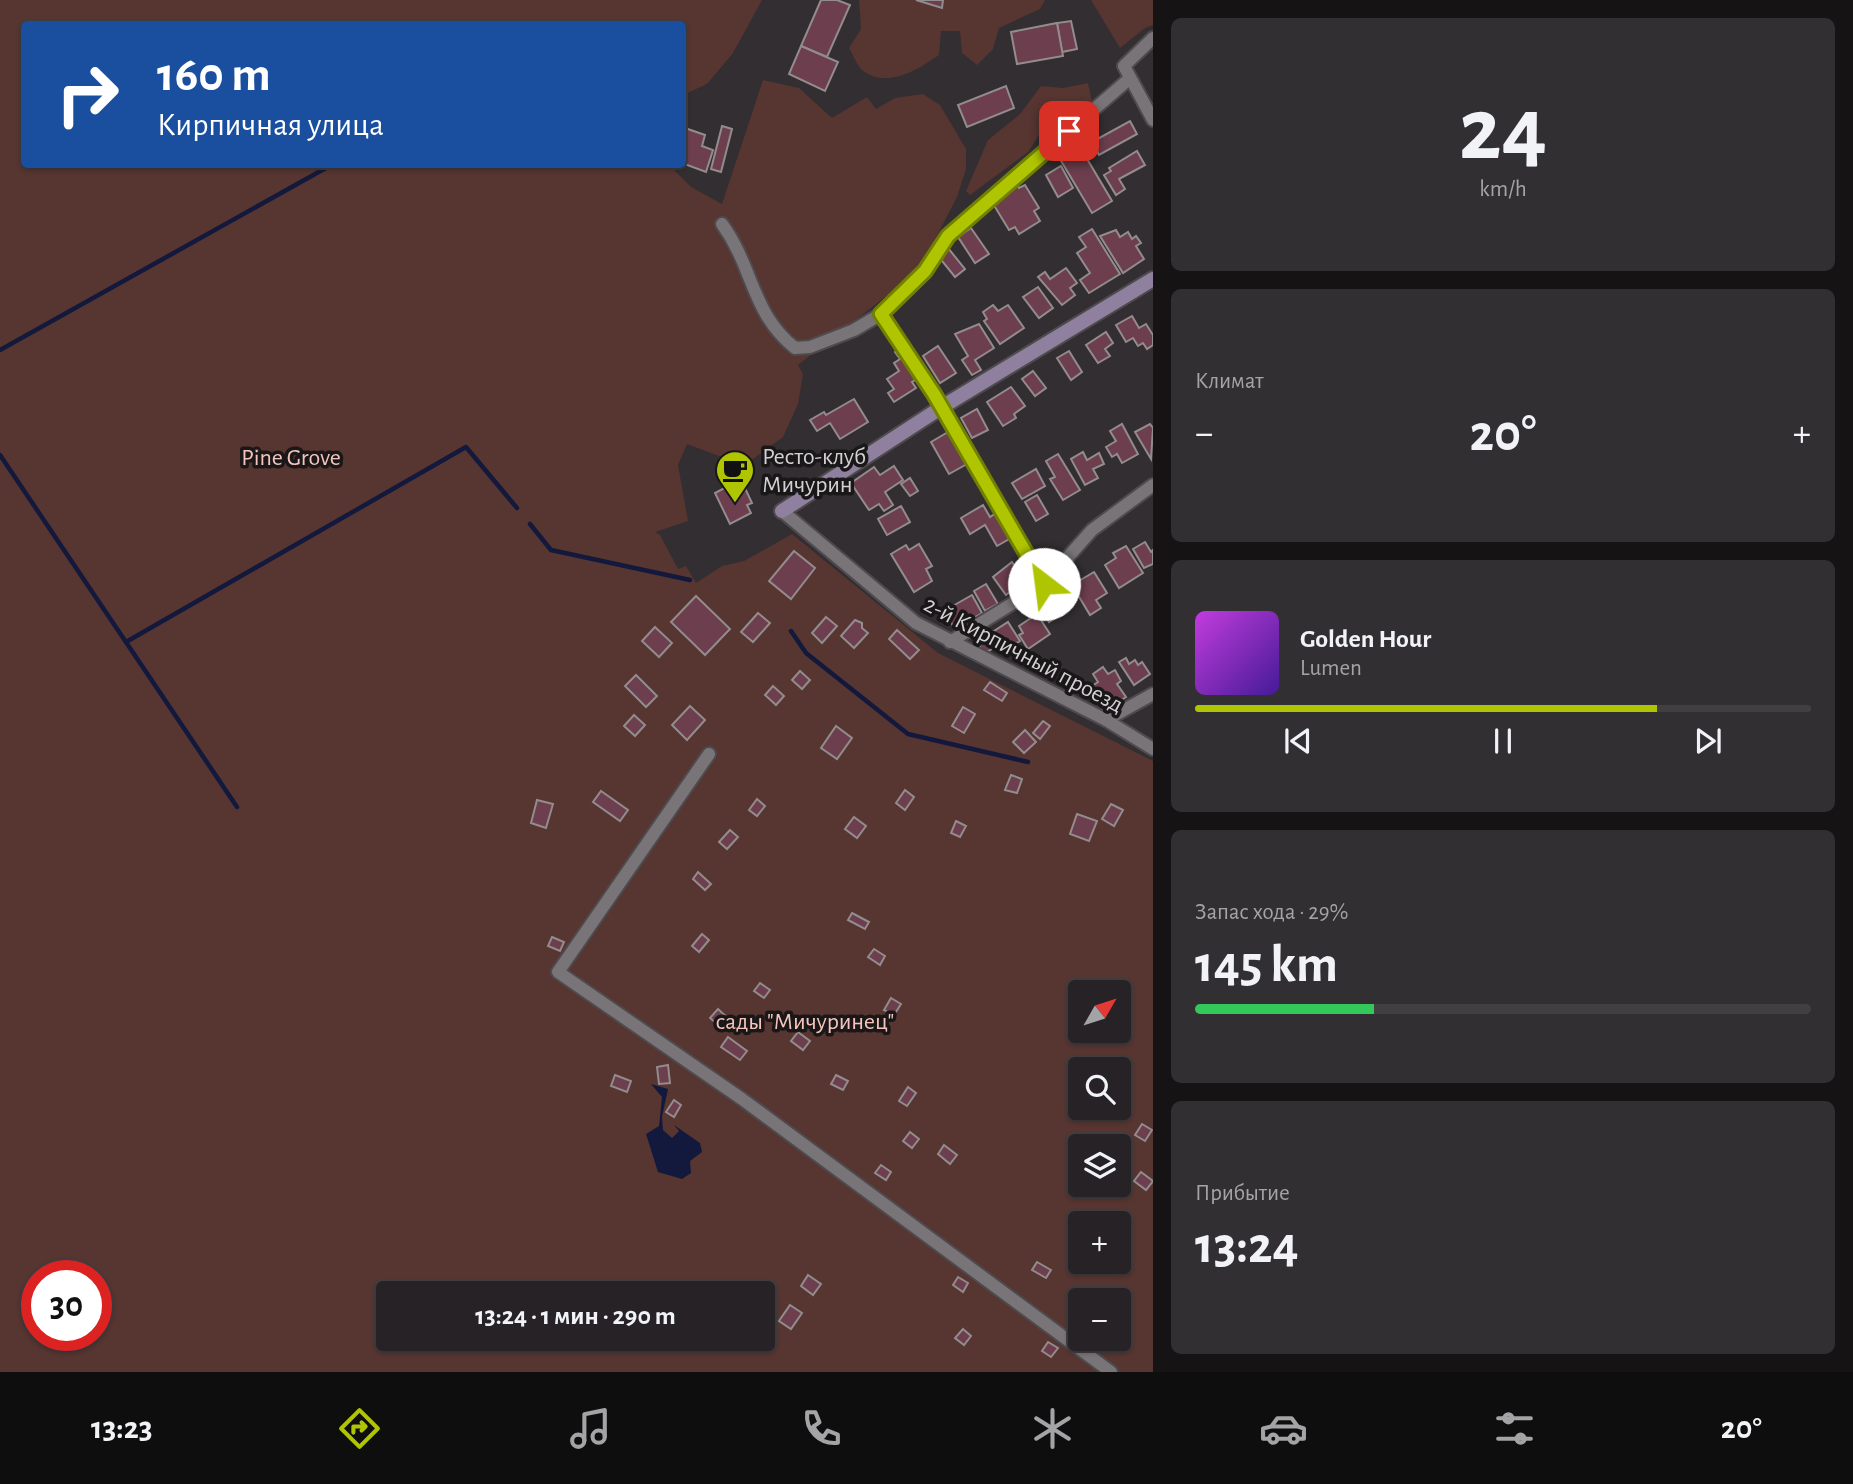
<!DOCTYPE html>
<html lang="ru">
<head>
<meta charset="utf-8">
<style>
	body { margin:0; font-family:"Alegreya Sans",sans-serif; background:#322f32; color:#f1f3f6; height:100vh; display:flex; flex-direction:column; font-size:26px; white-space:nowrap }
	* { box-sizing:border-box; margin:0 }
	p { font-size:23px; color:#a4a4a7 }
	.icon { flex:none; width:38px; height:38px; fill:none; stroke:currentColor; stroke-width:2; stroke-linecap:round; stroke-linejoin:round }
	.map { position:relative; flex:1; overflow:hidden }
	.details { display:flex; flex-direction:column; gap:18px; padding:18px; background:#151314; width:700px }
	.details>* { flex:none }
	.guide { position:absolute; left:21px; top:21px; width:665px; height:147px; border-radius:7px; box-shadow:0 2px 5px #0004,0 0 0 2px #423f42; background:#1a4fa0; color:#fff; overflow:hidden }
	.needle { width:46px; rotate:51deg }
	.tools { position:absolute; left:1068px; top:980px; display:grid; gap:14px }
	.tools a { display:grid; place-items:center; width:63px; height:63px; border-radius:7px; background:#262225; box-shadow:0 2px 5px #0004,0 0 0 2px #423f42; font-size:35px }
	.speed { position:absolute; left:21px; top:1260px; display:flex; gap:14px; font-size:35px; font-weight:700; text-align:center }
	.speed>* { display:grid; place-content:center; width:91px; height:91px; border-radius:50%; background:#262225; box-shadow:0 2px 5px #0004,0 0 0 2px #423f42; line-height:1 }
	.speed .limit { border:10px solid #d22; background:#fff; color:#111 }
	.pin { position:absolute; display:grid; place-items:center; width:60px; height:60px; color:#fff; margin:-30px; border-radius:14px; box-shadow:0 4px 10px #0006 }
	.me { position:absolute; width:77px; margin:-38px; rotate:330deg; stroke-linejoin:round; filter:drop-shadow(0 0 5px #0008) }
	.turn { display:flex; align-items:center; gap:24px; height:147px; padding:0 21px; font-size:32px }
	.turn .icon { width:91px; height:91px; stroke-width:2.5 }
	.turn b { display:block; font-size:49px; line-height:60px }
	.big { font-size:52px; font-weight:700; line-height:1.1 }
	.details .tile { flex:1; display:flex; flex-direction:column; justify-content:center; gap:10px; min-width:0; padding:0 24px; border-radius:10px; background:#322f32 }
	.details .dial { align-items:center; gap:0 }
	.dial b { font-size:91px; line-height:1 }
	.song { display:flex; align-items:center; gap:21px }
	.cover { width:84px; height:84px; border-radius:10px; background:linear-gradient(135deg,hsl(290 70% 55%),hsl(260 70% 35%)) }
	.played { height:7px; border-radius:4px; background:linear-gradient(90deg,#b0c501 75%,#423f42 75%) }
	.keys { display:flex; justify-content:space-around; direction:ltr }
	.heat { display:flex; justify-content:space-between; align-items:center; font-size:38px; direction:ltr }
	.charge { height:10px; border-radius:5px; background:linear-gradient(90deg,#34c759 29%,#423f42 0) }
	.trip { position:absolute; left:376px; top:1281px; width:399px; height:70px; border-radius:7px; background:#262225; box-shadow:0 2px 5px #0004,0 0 0 2px #423f42; font-weight:700; line-height:70px; text-align:center }
	.dock { display:flex; height:112px; justify-content:space-around; align-items:center; background:#0f0e0f; color:#a4a4a7 }
	.dock .icon { width:49px; height:49px }
	.dock .on { color:#b0c501 }
	.dock b { font-size:32px; color:#f1f3f6 }
	main { display:flex; flex:1; min-height:0 }
	.map>svg:first-child { display:block }
	.green { fill:#573530; fill-rule:evenodd }
	.water { fill:#13193c }
	.lines { fill:none; stroke-linecap:round; stroke-linejoin:round }
	.stream { stroke:#13193c; stroke-width:4.5 }
	.building { fill:#6d3e4d; stroke:#928c8d; stroke-width:2 }
	.street-casing { stroke:#4e4a4d; stroke-width:16 }
	.secondary-casing { stroke:#4e4a4d; stroke-width:18 }
	.street { stroke:#797478; stroke-width:12 }
	.secondary { stroke:#8f809f; stroke-width:14 }
	.route-casing { stroke:#728001; stroke-width:18 }
	.route { stroke:#b0c501; stroke-width:12 }
	.labels { text-anchor:middle; stroke-width:7; stroke-linejoin:round; paint-order:stroke }
	.poi-label { font-size:24px; fill:#d3d1d3; stroke:#191718; text-anchor:start }
	.park-label { font-size:24px; fill:#f6c4bb; stroke:#191718 }
	.street-label { font-size:24px; fill:#d3d1d3; stroke:#191718 }
</style>
</head>
<body>
<main>
<div class="map">
<svg width="1153" height="1372" viewBox="0 0 1153 1372">
	<rect width="100%" height="100%" fill="#322e31"/>
	<g class="green">
		<path d="M0 0H762L733 53 707 84 683 95 682 24H24V164L669 165 691 187 722 204 763 80 799 88 832 118 867 97 876 109 895 98 923 94 940 105 966 149V169L957 197 929 251 908 279 798 365 803 374 798 404 783 437 753 459 740 464 687 444 678 465 688 521 655 532 660 535 678 569 686 566 696 583 722 566 744 561 792 534 938 653 1153 761V1372H0ZM1080 992H1118V1031H1080ZM1080 1069H1118V1108H1080ZM1080 1146H1118V1185H1080ZM1080 1223H1118V1262H1080ZM37 1276H96V1335H37ZM388 1293H763V1339H388ZM1080 1300H1118V1339H1080Z"/>
		<path d="M859 0H1045L1040 9 999 28 993 49 977 65 962 53 960 31H941L939 55C919 69 888 89 863 71 857 66 853 55 849 48L861 29Z"/>
		<polygon points="1091,0 1153,0 1153,25 1145,28 1120,48"/>
		<polygon points="1088,83 1092,102 1039,135 1028,152 970,195 966,191 988,140 1020,114 1041,86 1063,88"/>
	</g>
	<polygon class="water" points="651,1084 668,1089 662,1117 663,1130 672,1138 679,1131 674,1125 700,1143 702,1152 690,1161 691,1173 682,1179 658,1172 646,1134 659,1126 662,1097"/>
	<g class="lines">
		<g class="stream">
			<polyline points="0,350 333,164"/>
			<polyline points="0,455 237,807"/>
			<polyline points="530,524 551,550 690,580"/>
			<polyline points="791,631 806,653 908,734 1028,762"/>
			<polyline points="126,642 466,447 517,508"/>
		</g>
	</g>
	<g class="building">
		<polygon points="821,0 837,0 850,5 827,57 801,46"/>
		<polygon points="916,0 943,0 942,8"/>
		<polygon points="1071,21 1077,49 1062,52 1057,23"/>
		<polygon points="1057,23 1063,56 1017,64 1011,32"/>
		<polygon points="801,46 838,62 825,91 789,74"/>
		<polygon points="1006,86 1014,108 967,127 958,105"/>
		<polygon points="1130,121 1137,134 1099,155 1092,142"/>
		<polygon points="722,126 732,129 721,172 711,169"/>
		<polygon points="682,127 705,135 702,146 713,150 706,172 682,163"/>
		<polygon points="1080,147 1112,201 1092,213 1060,159"/>
		<polygon points="1137,151 1145,165 1119,179 1125,189 1116,195 1104,175 1111,171 1109,168"/>
		<polygon points="1061,166 1073,188 1058,197 1046,175"/>
		<polygon points="1015,181 1019,188 1025,185 1039,208 1034,211 1040,221 1019,234 1015,227 1009,230 992,202"/>
		<polygon points="971,228 989,254 975,263 958,237"/>
		<polygon points="1092,229 1120,274 1089,293 1080,280 1090,273 1077,253 1086,247 1079,237"/>
		<polygon points="1116,230 1120,237 1128,232 1132,239 1136,236 1141,243 1136,246 1144,259 1123,273 1100,236"/>
		<polygon points="948,248 965,269 955,277 938,256"/>
		<polygon points="1066,268 1077,283 1070,288 1075,295 1062,305 1038,277 1045,272 1050,279"/>
		<polygon points="1038,287 1053,308 1039,318 1023,297"/>
		<polygon points="993,305 998,311 1008,305 1024,328 1000,344 984,321 987,319 983,312"/>
		<polygon points="1132,316 1139,328 1146,324 1153,335 1153,345 1147,349 1143,343 1138,346 1133,338 1126,342 1116,325"/>
		<polygon points="979,324 994,348 975,360 981,370 972,375 962,360 968,356 955,334"/>
		<polygon points="1106,332 1113,343 1105,349 1110,356 1098,363 1086,345"/>
		<polygon points="938,346 956,373 940,383 923,356"/>
		<polygon points="903,347 912,361 907,364 917,379 912,382 916,388 894,402 888,393 894,389 887,379 899,371 894,363 900,359 895,352"/>
		<polygon points="1069,351 1082,372 1071,380 1057,358"/>
		<polygon points="1033,371 1046,388 1035,396 1022,379"/>
		<polygon points="1011,387 1025,406 1014,414 1016,418 1003,426 987,402"/>
		<polygon points="854,399 868,422 840,439 830,423 817,431 810,420 824,412 826,415"/>
		<polygon points="977,409 988,430 972,438 961,418"/>
		<polygon points="1122,424 1138,454 1122,463 1117,454 1112,457 1106,447 1116,441 1110,431"/>
		<polygon points="1150,424 1153,428 1151,459 1135,432"/>
		<polygon points="948,432 967,464 949,474 931,442"/>
		<polygon points="1083,452 1087,460 1099,453 1104,464 1093,469 1098,478 1085,485 1071,459"/>
		<polygon points="1058,454 1080,490 1063,500 1050,479 1055,477 1046,461"/>
		<polygon points="894,466 903,480 885,492 893,505 884,511 879,504 869,510 851,483 874,467 880,475"/>
		<polygon points="1036,469 1045,486 1022,499 1012,483"/>
		<polygon points="910,478 918,491 910,496 901,484"/>
		<polygon points="734,483 737,489 744,486 752,503 747,505 751,513 730,524 715,493"/>
		<polygon points="1037,495 1048,514 1036,521 1025,502"/>
		<polygon points="983,505 990,517 996,513 1011,538 997,546 985,525 970,534 961,518"/>
		<polygon points="901,506 910,522 887,535 878,519"/>
		<polygon points="1145,542 1151,552 1153,550 1153,564 1144,568 1133,549"/>
		<polygon points="919,544 932,566 926,569 932,581 914,592 891,554 906,545 909,550"/>
		<polygon points="1126,546 1143,573 1119,588 1105,565 1116,558 1113,553"/>
		<polygon points="794,551 815,568 791,599 769,581"/>
		<polygon points="1012,562 1029,586 1014,596 1011,591 1006,595 993,577"/>
		<polygon points="1094,572 1107,593 1096,600 1101,608 1090,615 1072,585"/>
		<polygon points="986,584 998,604 985,611 974,591"/>
		<polygon points="1048,593 1062,614 1049,622 1036,600"/>
		<polygon points="972,595 982,613 955,629 944,611"/>
		<polygon points="696,596 730,629 705,655 671,622"/>
		<polygon points="758,613 770,623 753,642 741,632"/>
		<polygon points="1037,614 1050,634 1028,649 1019,635 1023,633 1019,626"/>
		<polygon points="826,617 837,626 822,643 812,633"/>
		<polygon points="855,620 862,623 862,628 868,633 854,648 841,636"/>
		<polygon points="1008,622 1020,641 1006,650 994,631"/>
		<polygon points="655,627 672,643 659,657 642,641"/>
		<polygon points="897,630 919,650 910,659 889,639"/>
		<polygon points="991,634 998,645 984,654 977,642"/>
		<polygon points="1126,658 1129,664 1135,660 1138,665 1142,662 1150,674 1134,685 1119,662"/>
		<polygon points="1103,667 1108,674 1115,670 1121,681 1117,684 1126,697 1112,706 1104,694 1099,697 1092,686 1098,682 1093,674"/>
		<polygon points="800,671 810,680 802,689 792,680"/>
		<polygon points="636,675 657,696 646,707 625,686"/>
		<polygon points="990,682 1007,693 1002,701 984,690"/>
		<polygon points="773,686 784,696 776,705 765,695"/>
		<polygon points="690,706 705,720 687,740 672,725"/>
		<polygon points="963,707 975,714 964,733 952,726"/>
		<polygon points="634,715 645,725 635,736 624,726"/>
		<polygon points="1043,721 1050,726 1040,739 1033,733"/>
		<polygon points="836,726 852,738 837,759 821,748"/>
		<polygon points="1025,730 1036,742 1024,753 1013,742"/>
		<polygon points="1011,775 1022,779 1017,793 1005,790"/>
		<polygon points="905,790 914,797 905,810 896,803"/>
		<polygon points="601,791 628,810 620,821 593,802"/>
		<polygon points="757,799 765,806 757,816 749,810"/>
		<polygon points="537,800 553,804 546,828 531,823"/>
		<polygon points="1111,804 1123,810 1114,826 1102,819"/>
		<polygon points="1077,814 1097,821 1089,841 1070,834"/>
		<polygon points="854,817 866,826 857,838 845,829"/>
		<polygon points="956,821 966,826 960,837 951,833"/>
		<polygon points="730,830 738,837 727,849 719,842"/>
		<polygon points="698,872 711,884 705,890 693,879"/>
		<polygon points="852,913 869,922 865,929 848,920"/>
		<polygon points="702,934 709,940 699,952 692,946"/>
		<polygon points="552,937 564,942 560,951 548,946"/>
		<polygon points="874,949 885,956 880,965 868,957"/>
		<polygon points="760,983 770,990 764,998 754,991"/>
		<polygon points="891,998 901,1004 894,1015 884,1010"/>
		<polygon points="718,1009 731,1021 724,1030 710,1018"/>
		<polygon points="798,1032 810,1041 803,1050 791,1041"/>
		<polygon points="728,1037 747,1051 740,1060 721,1047"/>
		<polygon points="668,1065 670,1083 659,1084 657,1067"/>
		<polygon points="615,1075 631,1081 627,1092 611,1086"/>
		<polygon points="836,1075 848,1081 843,1090 831,1084"/>
		<polygon points="908,1087 916,1093 907,1106 899,1101"/>
		<polygon points="674,1100 681,1105 674,1117 666,1112"/>
		<polygon points="1142,1124 1152,1130 1145,1141 1135,1135"/>
		<polygon points="910,1132 919,1139 912,1148 903,1141"/>
		<polygon points="944,1145 957,1155 950,1164 938,1154"/>
		<polygon points="881,1165 891,1172 886,1180 875,1173"/>
		<polygon points="1141,1172 1153,1181 1146,1190 1134,1181"/>
		<polygon points="1037,1262 1051,1270 1046,1278 1032,1270"/>
		<polygon points="808,1275 821,1284 813,1295 801,1286"/>
		<polygon points="958,1277 968,1283 963,1292 953,1285"/>
		<polygon points="790,1305 802,1313 791,1329 779,1321"/>
		<polygon points="963,1329 971,1336 964,1345 955,1338"/>
		<polygon points="1048,1342 1058,1348 1051,1357 1042,1351"/>
	</g>
	<g class="lines">
		<defs>
			<g id="street">
				<polyline points="1153,38 1124,66 1153,120"/>
				<path d="M722 224C754 268 751 313 795 348L810 347 854 330 881 314 925 270 948 236 1129 79"/>
				<polyline points="881,314 934,394 1044,584"/>
				<polyline points="782,511 916,623 1106,720 1153,749"/>
				<polyline points="950,642 1044,584 1092,530 1153,485"/>
				<polyline points="1106,720 1153,694"/>
				<polyline points="709,754 558,972 742,1099 1111,1372"/>
			</g>
			<polyline id="secondary" points="782,511 942,407 1153,279"/>
		</defs>
		<use href="#street" class="street-casing"/>
		<use href="#secondary" class="secondary-casing"/>
		<use href="#street" class="street"/>
		<use href="#secondary" class="secondary"/>
	</g>
	<g class="lines">
		<defs>
			<polyline id="route" points="1044,584 934,394 881,314 925,271 948,236 1069,131"/>
		</defs>
		<use href="#route" class="route-casing"/>
		<use href="#route" class="route"/>
	</g>
	<defs>
		<symbol id="cafe-pin" viewBox="-11 -11 22 30"><path d="M0 17L-7.5 6A9.5 9.5 0 1 1 7.5 6Z" fill="#b0c501" stroke="#191718"/><path d="M-5.5-4.5H6V0H3Q3 3.5 0 3.5H-2.5Q-5.5 3.5-5.5 0ZM3-3.2v2h1.7v-2ZM-6 4.5H4V6H-6Z" fill="#111"/></symbol>
	</defs>
	<g fill-rule="evenodd">
		<use href="#cafe-pin" x="713" y="448" width="44" height="60"/>
	</g>
	<g class="labels">
		<g class="poi-label">
			<text x="762" y="464">Ресто-клуб<tspan x="762" dy="28">Мичурин</tspan></text>
		</g>
		<g class="park-label">
			<text x="291" y="465">Pine Grove</text>
			<text x="805" y="1029">сады "Мичуринец"</text>
		</g>
		<g class="street-label">
			<text transform="translate(1024 654) rotate(28)" y="8">2-й Кирпичный проезд</text>
		</g>
	</g>
</svg>
<div class="tools">
<a><svg class="needle" viewBox="-14 -14 28 28"><path d="M0-13l5 13h-10z" fill="#e53935"/><path d="M0 13l5-13h-10z" fill="#a4a4a7"/></svg></a>
<a><svg class="icon" aria-label="search" viewBox="0 0 24 24"><circle cx="10" cy="10" r="6"/><path d="M15 15l6 6"/></svg></a>
<a><svg class="icon" aria-label="layers" viewBox="0 0 24 24"><path d="M12 4l9 5-9 5-9-5zM3 14l9 5 9-5"/></svg></a>
<a>+</a>
<a>−</a>
</div>
<div class="speed"><div class="limit">30</div></div>
<div class="pin" style="left:1069px;top:131px;background:#d93025"><svg class="icon" aria-label="arrive" viewBox="0 0 24 24"><path d="M6 21V4h12l-3 4 3 4H6"/></svg></div>
<svg class="me" style="left:1044px;top:584px" viewBox="-20 -20 40 40"><circle r="19" fill="#fff"/><path d="M0-13L10 11 0 6-10 11z" fill="#b0c501"/></svg>
<div class="trip">13:24 · 1 мин · 290 m</div>
<div class="guide">
<div class="turn"><svg class="icon" aria-label="right" viewBox="0 0 24 24"><path d="M7 20v-9h11M14 6l5 5-5 5"/></svg><div><b>160 m</b>Кирпичная улица</div></div>
</div>
</div>
<section class="details">
<div class="tile dial"><b>24</b><p>km/h</p></div>
<div class="tile"><p>Климат</p>
<div class="heat"><a>−</a><b class="big">20°</b><a>+</a></div>
</div>
<div class="tile">
<div class="song"><i class="cover"></i><div><b>Golden Hour</b><p>Lumen</p></div></div>
<div class="played"></div>
<div class="keys"><svg class="icon" aria-label="previous" viewBox="0 0 24 24"><path d="M18 5L8 12l10 7zM5 5v14"/></svg><svg class="icon" aria-label="pause" viewBox="0 0 24 24"><path d="M8 5v14M16 5v14"/></svg><svg class="icon" aria-label="next" viewBox="0 0 24 24"><path d="M6 5l10 7-10 7zM19 5v14"/></svg></div>
</div>
<div class="tile"><p>Запас хода · 29%</p><b class="big">145 km</b><div class="charge"></div></div>
<div class="tile"><p>Прибытие</p><b class="big">13:24</b></div>
</section>
</main>
<nav class="dock">
<b>13:23</b>
<svg class="icon on" aria-label="directions" viewBox="0 0 24 24"><path d="M12 3l9 9-9 9-9-9zM9 14v-3h6M13 9l2 2-2 2"/></svg>
<svg class="icon" aria-label="music" viewBox="0 0 24 24"><path d="M9 18V5l10-2v13"/><circle cx="6" cy="18" r="3"/><circle cx="16" cy="16" r="3"/></svg>
<svg class="icon" aria-label="phone" viewBox="0 0 24 24"><path d="M5 4h4l2 5-3 2q2 4 5 5l2-3 5 2v4C11 20 4 13 5 4z"/></svg>
<svg class="icon" aria-label="climate" viewBox="0 0 24 24"><path d="M12 3v18M4 7l16 10M4 17L20 7"/></svg>
<svg class="icon" aria-label="car" viewBox="0 0 24 24"><path d="M5 17H2v-5l4-1 3-4h7l3 4 3 1v5h-3M9 17h6M6 11h13"/><circle cx="7" cy="17" r="2"/><circle cx="17" cy="17" r="2"/></svg>
<svg class="icon" aria-label="filters" viewBox="0 0 24 24"><path d="M4 7h16M4 17h16"/><circle cx="9" cy="7" r="2"/><circle cx="15" cy="17" r="2"/></svg>
<b>20°</b>
</nav>
</body>
</html>
